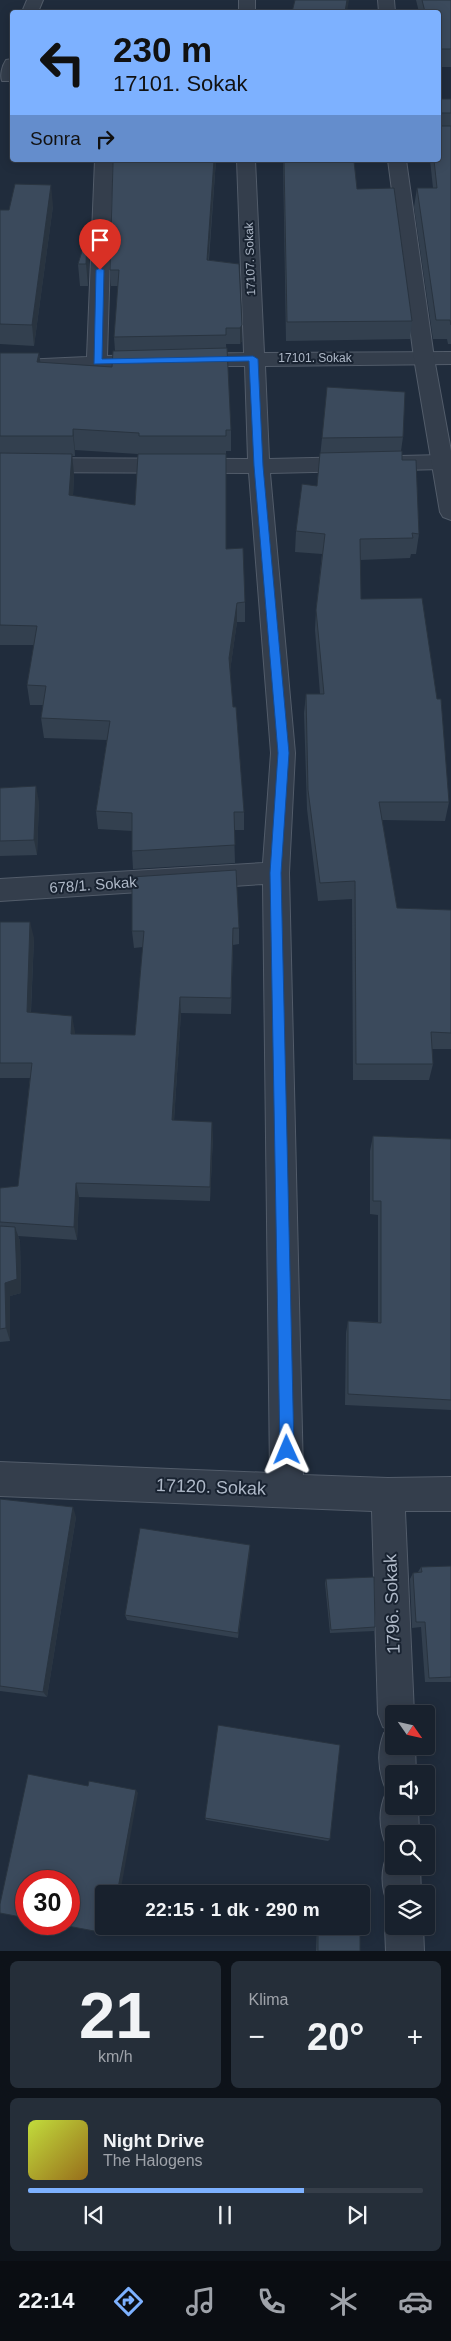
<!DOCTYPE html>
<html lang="tr">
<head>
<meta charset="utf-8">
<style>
	body { margin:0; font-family:Arial,sans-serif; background:#252e39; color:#f1f3f6; height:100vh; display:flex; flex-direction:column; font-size:19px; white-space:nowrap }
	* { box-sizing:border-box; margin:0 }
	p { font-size:16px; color:#9fa3aa }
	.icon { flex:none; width:28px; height:28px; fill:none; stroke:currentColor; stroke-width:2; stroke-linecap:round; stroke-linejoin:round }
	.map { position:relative; height:1951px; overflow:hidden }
	.side { display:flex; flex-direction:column; gap:10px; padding:10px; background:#0d1219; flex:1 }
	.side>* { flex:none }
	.top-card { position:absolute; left:10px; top:10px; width:431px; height:152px; border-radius:5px; box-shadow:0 2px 12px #0003,0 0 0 1px #363e49; background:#7db1ff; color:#111; overflow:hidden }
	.needle { width:32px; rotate:124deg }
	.tools { position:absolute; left:385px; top:1705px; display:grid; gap:10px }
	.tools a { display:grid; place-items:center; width:50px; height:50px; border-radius:5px; background:#18212d; box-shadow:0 2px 12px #0003,0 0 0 1px #363e49; font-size:25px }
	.speed { position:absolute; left:15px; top:1870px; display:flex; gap:10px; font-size:25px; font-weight:700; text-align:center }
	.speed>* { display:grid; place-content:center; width:65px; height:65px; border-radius:50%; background:#18212d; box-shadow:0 2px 12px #0003,0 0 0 1px #363e49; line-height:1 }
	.speed .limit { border:8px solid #d22; background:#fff; color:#111 }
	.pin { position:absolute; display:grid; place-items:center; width:42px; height:42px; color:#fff; margin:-51px -21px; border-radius:50% 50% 50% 0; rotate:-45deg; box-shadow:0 0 5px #0007 }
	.pin .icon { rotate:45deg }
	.me { position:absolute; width:55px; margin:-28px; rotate:359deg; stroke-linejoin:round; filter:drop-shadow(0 0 4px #0008) }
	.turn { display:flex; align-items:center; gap:18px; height:105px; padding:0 20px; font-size:22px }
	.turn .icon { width:65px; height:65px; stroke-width:2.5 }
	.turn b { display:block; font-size:35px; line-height:42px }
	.then { display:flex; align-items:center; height:48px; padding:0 20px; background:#0003; gap:10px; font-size:19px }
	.big { font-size:38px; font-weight:700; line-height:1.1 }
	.side .tile { flex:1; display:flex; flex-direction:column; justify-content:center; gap:8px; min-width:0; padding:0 18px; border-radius:8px; background:#252e39 }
	.side .dial { align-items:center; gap:0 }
	.dial b { font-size:65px; line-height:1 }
	.song { display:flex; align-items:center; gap:15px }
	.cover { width:60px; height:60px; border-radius:8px; background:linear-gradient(135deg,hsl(70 70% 55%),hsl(40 70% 35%)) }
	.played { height:5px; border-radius:2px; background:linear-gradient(90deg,#7db1ff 70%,#363e49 70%) }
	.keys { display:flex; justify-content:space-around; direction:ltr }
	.heat { display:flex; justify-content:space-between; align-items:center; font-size:28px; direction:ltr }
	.side .tiles { flex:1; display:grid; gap:10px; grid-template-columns:1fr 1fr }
	.tile:last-child { grid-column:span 2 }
	.trip { position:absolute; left:95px; top:1885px; width:275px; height:50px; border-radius:5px; background:#18212d; box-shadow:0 2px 12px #0003,0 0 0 1px #363e49; font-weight:700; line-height:50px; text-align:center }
	.tab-bar { display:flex; height:80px; justify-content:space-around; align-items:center; background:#0a0d12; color:#9fa3aa }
	.tab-bar .icon { width:35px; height:35px }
	.tab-bar .selected { color:#7db1ff }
	.tab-bar b { font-size:22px; color:#f1f3f6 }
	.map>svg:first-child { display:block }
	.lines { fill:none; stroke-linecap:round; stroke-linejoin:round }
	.minor-casing { stroke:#525c6a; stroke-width:2 }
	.tertiary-casing { stroke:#525c6a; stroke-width:2 }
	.minor { fill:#343e4c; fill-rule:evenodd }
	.tertiary { fill:#343e4c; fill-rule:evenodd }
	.wall { fill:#33404f; fill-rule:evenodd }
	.shaded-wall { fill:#293440 }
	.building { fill:#3b4a5c; stroke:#293440 }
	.route { fill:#1a73e8; stroke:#114b97 }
	.labels { text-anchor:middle; stroke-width:4; stroke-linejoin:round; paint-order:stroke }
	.far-street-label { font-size:12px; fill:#afb9c8; stroke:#192331 }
	.street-label { font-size:15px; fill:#afb9c8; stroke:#192331 }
	.near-street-label { font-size:18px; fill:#afb9c8; stroke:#192331 }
</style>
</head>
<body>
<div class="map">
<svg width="451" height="1951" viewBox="0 0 451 1951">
	<rect width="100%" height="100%" fill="#202c3c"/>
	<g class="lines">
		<defs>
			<g id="minor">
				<polygon points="27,0 43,0 38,12 22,12"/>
				<rect x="239" y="0" width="16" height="12"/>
				<path d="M12 59V81H2C0 75 2 66 6 60Z"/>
				<polygon points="95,160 113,160 107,356 150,355 157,356 160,361 157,366 150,367 0,373 0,361 87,357"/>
				<path d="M237 160H255L264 353 451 352V364L265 366 269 459 443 455 451 458V467L443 469 270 473 295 753 289 873 303 1475 388 1478 451 1477V1511H405L414 1714H394V1746H415L416 1774H394V1806H418L419 1834H394V1866H420L421 1894H394V1910L389 1907C381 1889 380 1871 388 1853L394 1850 387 1847C379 1829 378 1811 386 1793L393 1790 385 1787C378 1769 377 1751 384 1733L391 1730 383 1727 378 1714 372 1511 0 1496V1462L270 1473 263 884 0 901V879L263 863 271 753 249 473 0 472V458L248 459 245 366H190L183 365 180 360 183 355 190 354 244 353Z"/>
				<polygon points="394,1911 394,1926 423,1926 424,1951 386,1951 385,1926 390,1912"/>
			</g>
			<g id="tertiary">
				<polygon points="378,0 394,0 395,12 379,12"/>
				<polygon points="388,160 406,160 434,358 451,451 451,520 443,517 440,512 414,358"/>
			</g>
		</defs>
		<use href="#minor" class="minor-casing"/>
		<use href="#tertiary" class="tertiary-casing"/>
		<use href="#minor" class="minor"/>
		<use href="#tertiary" class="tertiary"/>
	</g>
	<g class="wall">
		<polygon points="416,0 451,0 451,67 439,67 439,12 419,12"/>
		<polygon points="439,99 451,99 451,344 448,344 447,339 433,339 414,207 417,188 433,188 430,160 439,160"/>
		<path d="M114 160H216L209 260 239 264 242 341 240 344H226L231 430V451H226V549L245 602V622H237L230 671 233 707 244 812V830H234L235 863 133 869 132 851V831L98 829 96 811 107 740 44 738 41 718 43 705H30L27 685 34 645H0V353H39L40 362 112 367 115 351 114 337 118 286H111L110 270ZM75 450 138 454 135 505 73 496 74 474 72 456H75Z"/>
		<polygon points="283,160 350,160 357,189 412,321 410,339 286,341"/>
		<polygon points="53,206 34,346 0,344 0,210 9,210"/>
		<polygon points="89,256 88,286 80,286 78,264"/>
		<polygon points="403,437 401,451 402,460 419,534 416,554 411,554 410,558 360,560 361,599 449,802 445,821 382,820 397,908 451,910 451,1049 432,1049 433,1064 429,1080 353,1080 352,899 318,901 307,809 304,713 306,694 320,694 315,630 316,610 322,554 295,552 296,531 317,486 322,438"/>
		<polygon points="0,788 39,802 37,855 0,856"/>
		<polygon points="0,922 34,938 31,1012 75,1032 75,1034 135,1035 143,947 134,948 132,931 239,928 239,944 233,945 231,1014 181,1013 174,1121 213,1136 210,1201 79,1197 77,1240 18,1236 20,1241 21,1293 10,1296 10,1341 0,1342 0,1188 18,1186 30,1078 0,1078"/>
		<polygon points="373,1136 451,1139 451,1410 345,1405 346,1333 348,1321 378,1322 378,1215 370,1214 370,1151"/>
		<polygon points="0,1499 76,1517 47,1697 0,1691"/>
		<polygon points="250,1545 238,1638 127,1620 125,1615"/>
		<polygon points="451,1566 451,1682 425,1682 421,1627 412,1628 410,1579 413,1573 418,1572 421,1567"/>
		<polygon points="326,1579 375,1627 374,1631 330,1633 325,1583"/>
		<polygon points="205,1818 330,1839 328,1841 206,1820"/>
		<polygon points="317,1926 360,1926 360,1951 316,1951"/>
	</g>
	<g class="shaded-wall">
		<polygon points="347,0 349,0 347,12 345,12"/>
		<polygon points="214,160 216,160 207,276 207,260"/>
		<polygon points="51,185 53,206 34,346 32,325"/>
		<polygon points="87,235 89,256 88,286 86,264"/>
		<polygon points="242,325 242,341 240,344 240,328"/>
		<polygon points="39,353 42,374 37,362"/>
		<polygon points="73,429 75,450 75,456 73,436"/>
		<polygon points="72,454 74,474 72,516 69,495"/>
		<polygon points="237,603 237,622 229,678 229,658"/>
		<polygon points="36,786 39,802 37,855 34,840"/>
		<polygon points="30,922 34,938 30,1028 27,1012"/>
		<polygon points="180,997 181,1013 173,1135 172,1120"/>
		<polygon points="72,1016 75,1032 74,1049 71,1034"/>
		<polygon points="212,1122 213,1136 210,1201 210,1187"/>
		<polygon points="76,1183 79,1197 77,1240 74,1227"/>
		<polygon points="15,1227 20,1241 21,1293 10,1296 10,1341 6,1328 5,1283"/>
		<polygon points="73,1507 76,1517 47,1697 43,1692"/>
		<polygon points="250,1545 250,1552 238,1638 238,1633"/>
		<polygon points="136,1790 138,1793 120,1894 117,1894"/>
		<polygon points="111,1926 114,1926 113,1933 110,1934"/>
	</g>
	<g class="building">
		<polygon points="295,0 347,0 345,12 292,12"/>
		<polygon points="422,0 451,0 451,49 439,49 439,12 425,12"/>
		<rect x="167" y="10" width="58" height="2"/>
		<polygon points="439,99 451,99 451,113 440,113 440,126 451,126 451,325 450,320 436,320 417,188 437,188 434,160 439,160"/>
		<polygon points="114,160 214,160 207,260 239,264 242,325 240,328 226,328 226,335 114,337 119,270 110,270 113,163"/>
		<polygon points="284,160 350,160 350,161 354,161 357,189 394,188 412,321 287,322"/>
		<polygon points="15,184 51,185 32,325 0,324 0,210 9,210"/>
		<polygon points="87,235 86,264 78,264"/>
		<polygon points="227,348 231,430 226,430 226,436 139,436 139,433 73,429 73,436 0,436 0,353 39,353 37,362 112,367 113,351"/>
		<polygon points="327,387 405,392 403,437 322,438"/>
		<polygon points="402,451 402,460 416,460 419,534 412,533 413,538 360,539 361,599 422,598 437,699 441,699 449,802 379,802 397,908 451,910 451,1033 431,1032 433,1064 356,1064 355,881 320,883 308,790 306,694 324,694 316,610 325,534 296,531 302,484 317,486 320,453"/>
		<polygon points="0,453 72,454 69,495 135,505 138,454 226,454 226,549 243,548 245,602 237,603 229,658 233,707 236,707 244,812 234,812 235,845 132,851 132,813 96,811 110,721 41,718 46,686 27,685 37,626 0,625"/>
		<polygon points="36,786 34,840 0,841 0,788"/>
		<polygon points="236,870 239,928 233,928 231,998 180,997 172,1120 212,1122 210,1187 76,1183 74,1227 0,1222 0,1188 18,1186 32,1063 0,1063 0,922 30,922 27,1012 72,1016 71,1034 135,1035 144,931 132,931 132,877"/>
		<polygon points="373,1136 451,1139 451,1400 348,1394 348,1321 381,1323 381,1201 373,1201"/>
		<polygon points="0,1226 15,1227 17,1279 5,1283 6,1328 0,1329"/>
		<polygon points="0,1499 73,1507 43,1692 0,1686"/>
		<polygon points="140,1528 250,1545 238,1633 125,1615"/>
		<polygon points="451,1566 451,1677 429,1678 425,1622 416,1622 413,1573 422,1572 421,1567"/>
		<polygon points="374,1577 375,1627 331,1630 326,1579"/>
		<polygon points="218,1725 340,1745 330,1839 205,1818"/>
		<polygon points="28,1774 88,1786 89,1781 136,1790 117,1894 104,1894 104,1926 111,1926 110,1934 57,1924 69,1924 69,1881 26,1881 26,1918 0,1913 0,1904"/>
		<rect x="318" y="1926" width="42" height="25"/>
	</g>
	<polygon class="route" points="100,268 104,270 102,359 253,356 258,359 263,466 289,753 281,873 294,1450 292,1455 287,1457 282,1455 280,1450 270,873 278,753 254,466 249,361 94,364 96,270"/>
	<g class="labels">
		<g class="far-street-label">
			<text transform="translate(250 259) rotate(-92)" y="4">17107. Sokak</text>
			<text x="315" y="362">17101. Sokak</text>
		</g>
		<g class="street-label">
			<text transform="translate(93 885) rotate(-4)" y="5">678/1. Sokak</text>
		</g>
		<g class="near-street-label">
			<text transform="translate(211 1487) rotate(2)" y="6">17120. Sokak</text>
			<text transform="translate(392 1604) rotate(-92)" y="6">1796. Sokak</text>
		</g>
	</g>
</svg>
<div class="tools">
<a><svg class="needle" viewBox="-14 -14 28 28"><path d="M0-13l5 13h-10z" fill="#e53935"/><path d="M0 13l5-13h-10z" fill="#9fa3aa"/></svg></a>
<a><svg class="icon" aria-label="sound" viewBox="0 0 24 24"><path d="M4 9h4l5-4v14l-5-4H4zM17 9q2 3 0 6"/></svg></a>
<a><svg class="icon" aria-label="search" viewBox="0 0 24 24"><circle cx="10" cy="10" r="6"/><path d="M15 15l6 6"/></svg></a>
<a><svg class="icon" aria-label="layers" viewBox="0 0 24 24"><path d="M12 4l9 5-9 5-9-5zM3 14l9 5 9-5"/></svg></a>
</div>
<div class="speed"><div class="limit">30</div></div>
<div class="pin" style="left:100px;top:270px;background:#d93025"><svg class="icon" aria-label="arrive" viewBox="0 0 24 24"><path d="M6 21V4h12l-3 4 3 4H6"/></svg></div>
<svg class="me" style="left:287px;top:1450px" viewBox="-20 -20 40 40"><path d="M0-17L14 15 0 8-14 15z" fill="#1a73e8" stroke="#fff" stroke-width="4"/></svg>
<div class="trip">22:15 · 1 dk · 290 m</div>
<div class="top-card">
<div class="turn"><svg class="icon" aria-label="left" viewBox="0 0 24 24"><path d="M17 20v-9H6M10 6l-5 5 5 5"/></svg><div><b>230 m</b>17101. Sokak</div></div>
<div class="then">Sonra<svg class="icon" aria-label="right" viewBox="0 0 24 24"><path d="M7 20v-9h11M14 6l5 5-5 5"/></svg></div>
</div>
</div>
<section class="side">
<div class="tiles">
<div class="tile dial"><b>21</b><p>km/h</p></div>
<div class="tile"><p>Klima</p>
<div class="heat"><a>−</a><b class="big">20°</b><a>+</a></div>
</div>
<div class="tile">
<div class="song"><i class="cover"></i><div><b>Night Drive</b><p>The Halogens</p></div></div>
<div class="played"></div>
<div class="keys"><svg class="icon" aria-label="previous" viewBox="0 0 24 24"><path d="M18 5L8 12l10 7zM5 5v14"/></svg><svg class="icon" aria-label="pause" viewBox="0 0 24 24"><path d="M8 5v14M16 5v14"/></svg><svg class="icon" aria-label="next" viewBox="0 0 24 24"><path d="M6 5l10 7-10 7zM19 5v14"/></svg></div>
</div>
</div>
</section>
<nav class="tab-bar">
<b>22:14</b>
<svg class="icon selected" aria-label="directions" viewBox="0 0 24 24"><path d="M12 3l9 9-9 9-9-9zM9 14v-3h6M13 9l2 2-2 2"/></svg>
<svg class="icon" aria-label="music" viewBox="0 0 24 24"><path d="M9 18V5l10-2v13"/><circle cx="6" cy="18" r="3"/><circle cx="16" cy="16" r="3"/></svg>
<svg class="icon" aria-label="phone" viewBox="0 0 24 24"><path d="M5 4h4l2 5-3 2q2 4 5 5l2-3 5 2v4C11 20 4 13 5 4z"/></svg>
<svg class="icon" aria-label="climate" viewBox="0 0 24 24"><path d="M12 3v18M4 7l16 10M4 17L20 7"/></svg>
<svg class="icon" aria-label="car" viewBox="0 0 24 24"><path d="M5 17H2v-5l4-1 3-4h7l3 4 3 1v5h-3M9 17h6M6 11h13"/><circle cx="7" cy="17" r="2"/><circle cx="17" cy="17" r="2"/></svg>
</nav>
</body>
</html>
